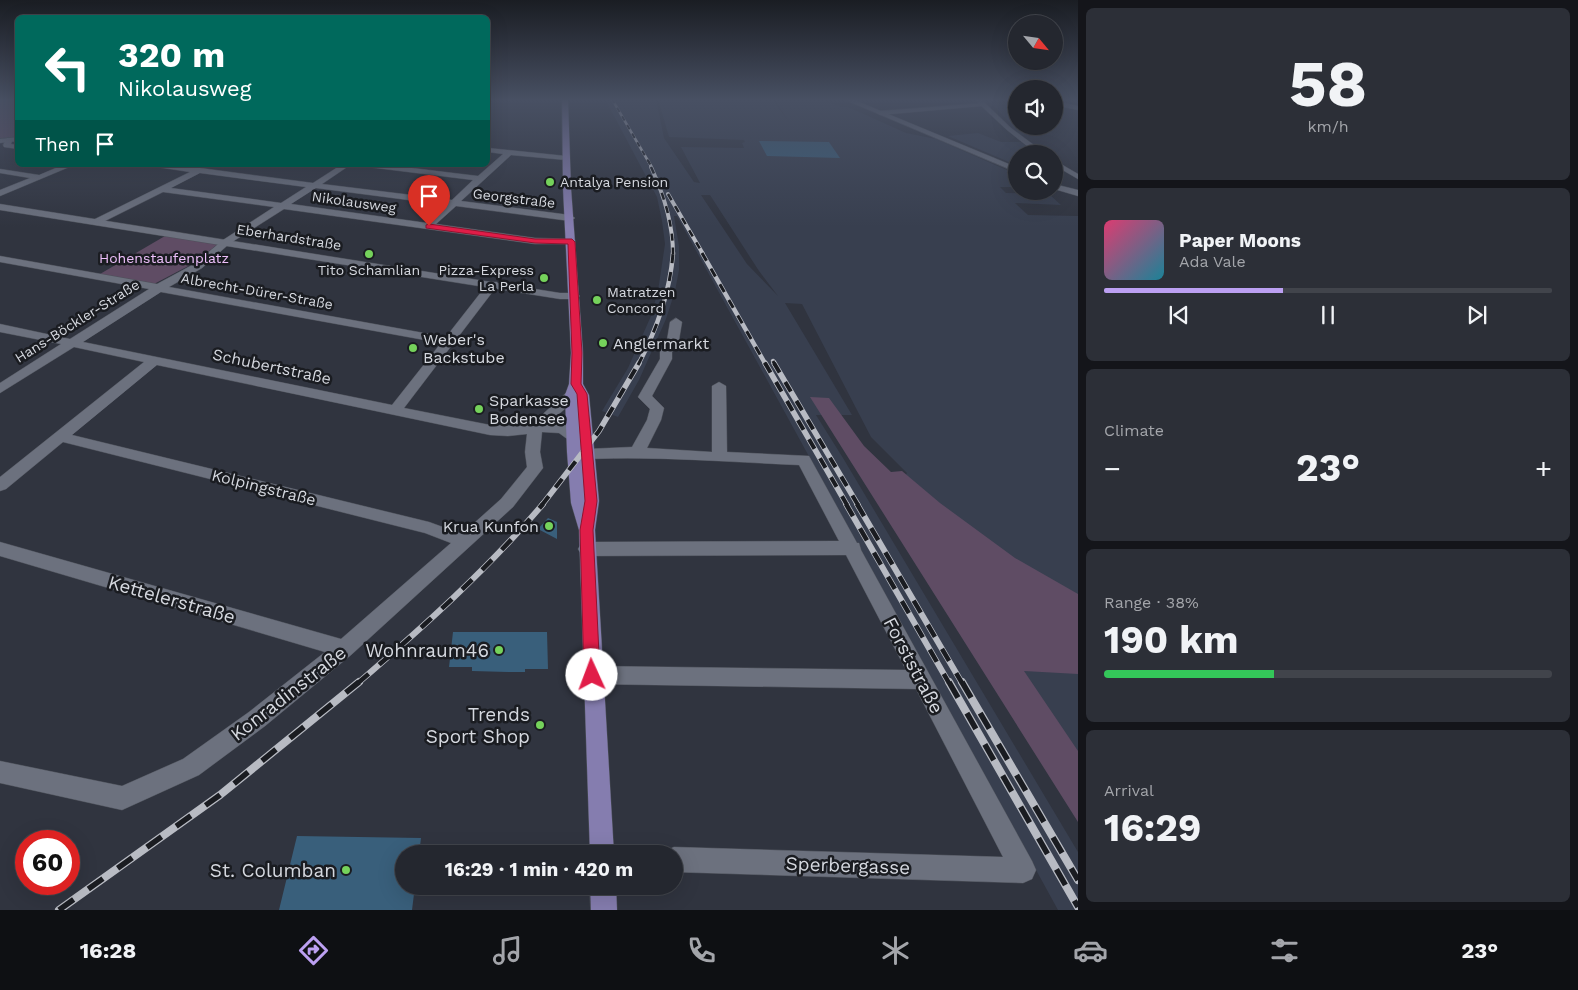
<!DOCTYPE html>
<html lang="en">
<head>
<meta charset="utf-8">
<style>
	body { margin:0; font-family:"Work Sans",sans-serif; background:#2c2f37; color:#f1f3f6; height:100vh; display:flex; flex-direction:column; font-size:19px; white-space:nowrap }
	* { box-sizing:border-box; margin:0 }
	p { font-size:16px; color:#a3a5aa }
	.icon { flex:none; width:28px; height:28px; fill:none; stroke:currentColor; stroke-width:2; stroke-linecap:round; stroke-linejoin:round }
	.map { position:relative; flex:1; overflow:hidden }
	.details { display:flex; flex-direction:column; gap:8px; padding:8px; background:#14151a; width:500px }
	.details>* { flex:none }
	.banner { position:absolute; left:15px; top:15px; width:475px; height:152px; border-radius:8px; box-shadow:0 5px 20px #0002,0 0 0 1px #41444b; background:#00695c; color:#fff; overflow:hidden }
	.needle { width:32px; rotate:119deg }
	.tools { position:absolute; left:1008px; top:15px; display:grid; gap:10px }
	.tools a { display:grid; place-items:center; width:55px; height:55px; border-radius:50%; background:#24272f; box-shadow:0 5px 20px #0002,0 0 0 1px #41444b; font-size:25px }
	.speed { position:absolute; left:15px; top:830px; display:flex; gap:10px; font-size:25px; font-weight:700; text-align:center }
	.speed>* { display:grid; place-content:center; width:65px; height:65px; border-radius:50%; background:#24272f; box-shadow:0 5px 20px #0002,0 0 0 1px #41444b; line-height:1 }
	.speed .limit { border:8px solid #d22; background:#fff; color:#111 }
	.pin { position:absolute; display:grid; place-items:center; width:42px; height:42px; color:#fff; margin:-51px -21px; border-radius:50% 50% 50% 0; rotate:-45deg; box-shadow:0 0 5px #0007 }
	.pin .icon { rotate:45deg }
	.me { position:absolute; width:55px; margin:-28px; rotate:358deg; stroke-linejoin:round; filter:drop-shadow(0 0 4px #0008) }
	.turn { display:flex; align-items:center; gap:18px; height:105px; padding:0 20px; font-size:22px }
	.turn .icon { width:65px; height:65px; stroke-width:2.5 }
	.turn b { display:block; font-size:35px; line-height:42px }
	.then { display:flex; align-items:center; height:48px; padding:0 20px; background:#0003; gap:10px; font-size:19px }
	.big { font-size:38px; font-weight:700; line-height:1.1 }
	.details .card { flex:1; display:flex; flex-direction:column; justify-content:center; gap:8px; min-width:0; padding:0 18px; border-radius:8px; background:#2c2f37 }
	.details .dial { align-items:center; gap:0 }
	.dial b { font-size:65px; line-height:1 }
	.song { display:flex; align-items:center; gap:15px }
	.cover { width:60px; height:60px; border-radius:8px; background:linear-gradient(135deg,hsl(340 70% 55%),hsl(190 70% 35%)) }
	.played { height:5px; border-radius:2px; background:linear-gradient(90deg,#bca0f2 40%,#41444b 40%) }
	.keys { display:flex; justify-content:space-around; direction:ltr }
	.heat { display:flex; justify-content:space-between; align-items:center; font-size:28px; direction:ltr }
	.charge { height:8px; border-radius:4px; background:linear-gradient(90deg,#34c759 38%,#41444b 0) }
	.trip { position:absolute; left:395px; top:845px; width:288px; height:50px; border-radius:25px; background:#24272f; box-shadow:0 5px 20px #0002,0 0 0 1px #41444b; font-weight:700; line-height:50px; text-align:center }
	.dock { display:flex; height:80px; justify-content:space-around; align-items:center; background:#0e1013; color:#a3a5aa }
	.dock .icon { width:35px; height:35px }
	.dock .selected { color:#bca0f2 }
	.dock b { font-size:22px; color:#f1f3f6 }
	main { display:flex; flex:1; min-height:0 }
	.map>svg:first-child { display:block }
	.built { fill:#383f4f; fill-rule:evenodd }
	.green { fill:#5f4c64 }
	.building { fill:#395f7b }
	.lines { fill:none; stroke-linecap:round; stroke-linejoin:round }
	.street-casing { stroke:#4d515a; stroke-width:1 }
	.secondary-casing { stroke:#4d515a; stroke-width:1 }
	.primary-casing { stroke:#4d515a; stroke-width:1 }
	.street { fill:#6c717e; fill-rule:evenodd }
	.secondary { fill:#6c717e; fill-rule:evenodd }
	.primary { fill:#857daf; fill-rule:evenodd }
	.rail-far5-casing { stroke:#b8bbc3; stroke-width:2.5 }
	.rail-far4-casing { stroke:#b8bbc3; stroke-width:4 }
	.rail-far3-casing { stroke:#b8bbc3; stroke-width:4.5 }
	.rail-far2-casing { stroke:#b8bbc3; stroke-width:5.5 }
	.rail-far1-casing { stroke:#b8bbc3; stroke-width:6 }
	.rail-casing { stroke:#b8bbc3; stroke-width:8 }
	.rail-far5 { stroke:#1a1c21; stroke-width:2; stroke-dasharray:5; stroke-linecap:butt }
	.rail-far4 { stroke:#1a1c21; stroke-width:2.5; stroke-dasharray:7; stroke-linecap:butt }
	.rail-far3 { stroke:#1a1c21; stroke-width:3; stroke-dasharray:9; stroke-linecap:butt }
	.rail-far2 { stroke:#1a1c21; stroke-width:4; stroke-dasharray:11; stroke-linecap:butt }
	.rail-far1 { stroke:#1a1c21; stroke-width:4.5; stroke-dasharray:14; stroke-linecap:butt }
	.rail { stroke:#1a1c21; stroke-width:5.5; stroke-dasharray:18; stroke-linecap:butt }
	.route { fill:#e11d48; stroke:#92132f }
	.poi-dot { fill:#75d25b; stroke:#1a1c21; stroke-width:2 }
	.labels { text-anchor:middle; stroke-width:5; stroke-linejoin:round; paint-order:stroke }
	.far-poi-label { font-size:14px; fill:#d5d8df; stroke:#1a1c21; text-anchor:start }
	.far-street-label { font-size:14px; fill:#d5d8df; stroke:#1a1c21 }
	.far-park-label { font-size:14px; fill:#eec0fb; stroke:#1a1c21 }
	.poi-label { font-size:16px; fill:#d5d8df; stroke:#1a1c21; text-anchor:start }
	.street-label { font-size:16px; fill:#d5d8df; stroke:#1a1c21 }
	.near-street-label { font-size:19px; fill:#d5d8df; stroke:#1a1c21 }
	.near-poi-label { font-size:19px; fill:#d5d8df; stroke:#1a1c21; text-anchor:end }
</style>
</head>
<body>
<main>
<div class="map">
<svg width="1078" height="910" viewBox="0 0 1078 910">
	<rect width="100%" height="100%" fill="#30343f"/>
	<g class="built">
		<path d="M605 99H656L664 138 694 182 700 183 681 147 744 148 742 143 745 142 744 140 669 137 658 99H772L789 122 774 99H821L841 107H847L857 111 906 133 936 139 1016 174V187H1000L1006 193 1049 194 1061 205 1015 203 1028 215 1078 216V779L900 484 907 473 871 437 802 304 785 303 852 415H816L843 458 1078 852V910H1058L677 216H674L679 246V270L675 291 666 319 639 380 618 417 602 411 628 368 651 316 658 291 665 244 662 221 657 197ZM701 195H710L759 271 778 296 747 264Z"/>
		<polygon points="990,102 1016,103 1016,126 1038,126 1015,128"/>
		<polygon points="978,133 1001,142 1021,142 1037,154 1016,154 1016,165 948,136"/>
	</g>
	<g class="green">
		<polygon points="17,99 17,137 0,139 0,100"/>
		<polygon points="165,236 218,244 194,263 154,284 100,274"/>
		<polygon points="810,397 829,398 864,446 891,472 902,471 940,503 1015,558 1078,594 1078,674 1024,671 1078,751 1078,822"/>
	</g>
	<g class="building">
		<polygon points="759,141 829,142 840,158 767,156"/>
		<polygon points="548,518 557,522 557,539 538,529"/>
		<polygon points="453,632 547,632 548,669 525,669 525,672 508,672 472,671 472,667 449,667"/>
		<polygon points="297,836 421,838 419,854 404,854 404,886 415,886 412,910 279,910"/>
	</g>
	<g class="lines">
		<defs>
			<g id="street">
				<polygon points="1054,101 1078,106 1078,110 1054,105"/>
				<polygon points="984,103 985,104 982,106 880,115 877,113 880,111"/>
				<polygon points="7,138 13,138 11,144 18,145 18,149 4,147 3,145"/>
				<path d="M488 148 566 156 570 158 566 160 511 155 461 201 570 215 575 218 570 221 456 206 436 224 535 238 572 239 575 240V244H535L284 209 229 244 202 268 169 287 446 337 489 282H497L498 284 497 286 404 408 490 425 514 426 532 424 567 392 572 391 579 395 577 398 549 423C562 423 575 426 582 438L580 441H570L559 433 542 432 540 452 543 468 513 507 351 655 265 726 199 775 122 810 0 783V761L122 786 183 759 249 712 325 652 0 556V542L341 639 451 543 425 533 63 442 6 489 0 491V477L144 362 74 347 0 393V383L61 344 0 332V324L70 339 149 289 0 262V256L157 284 194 264 223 240 274 207 163 192 99 224H93V220L190 172 157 167 153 165 200 168 313 183 341 165H350L322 184 452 200 473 180 368 167 364 165H387L478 176 503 154 488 152ZM200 173 306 187 281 203 171 188ZM316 188 447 205 427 223 291 204ZM161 292 441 343 392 405 83 342ZM157 365 490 435 508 436 527 434 525 452 527 467 501 499 462 534 429 522 72 435Z"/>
				<polygon points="63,165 74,165 0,196 0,190 30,178 0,173 0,169 39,175"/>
				<path d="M676 318 682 322 679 340 672 352V359L652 396 664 408 661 420 647 448 712 452V386L719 382 726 386 727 452 809 456 857 543H859L861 550 1032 861 1036 870 1032 879 1023 883 674 872V854H664L665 851 674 847 1003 857 916 689 592 684 585 682 582 675 585 668 592 666 906 670 846 555 587 556 581 554 578 549 581 544 587 542 839 541 799 465C728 462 657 456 587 459L582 458 580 454 582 450 587 449 632 447 647 420 650 409 638 397 660 359V352L667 340 670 322Z"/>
			</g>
			<g id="secondary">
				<polygon points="843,99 852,99 1016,167 1016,172"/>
				<polygon points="974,99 981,99 1011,128 1046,154 1037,154 1007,130"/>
				<polygon points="18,137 18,141 0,143 0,139"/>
				<polygon points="1054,160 1078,174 1078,179 1054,165"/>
				<polygon points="1054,184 1078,190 1078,196 1054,189"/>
				<polygon points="0,204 560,293 574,293 580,296 574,299 560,299 0,210"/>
			</g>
			<g id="primary">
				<polygon points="562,99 568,99 571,188 583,353 583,384 589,395 599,501 595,530 614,854 590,854 579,530 571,503 567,452 565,395 569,384 571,353 563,188"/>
				<polygon points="590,886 616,886 617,910 591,910"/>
			</g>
		</defs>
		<use href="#street" class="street-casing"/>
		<use href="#secondary" class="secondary-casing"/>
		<use href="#primary" class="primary-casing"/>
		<use href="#street" class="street"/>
		<use href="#secondary" class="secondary"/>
		<use href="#primary" class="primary"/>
		<defs>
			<g id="rail-far5">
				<polyline points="612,99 651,166"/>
				<polyline points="648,160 652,168"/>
			</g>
			<g id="rail-far4">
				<path d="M651 167C664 195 673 223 673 254"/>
				<polyline points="668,194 703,254"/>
			</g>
			<g id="rail-far3">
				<polyline points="702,253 766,365"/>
				<polyline points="773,361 775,365"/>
				<path d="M638 365C657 329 670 293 673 253"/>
			</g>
			<g id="rail-far2">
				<polyline points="765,363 847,505"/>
				<polyline points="774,363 858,505"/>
				<polyline points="542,505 599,431 639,363"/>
			</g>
			<g id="rail-far1">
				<polyline points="846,504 949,683"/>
				<polyline points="857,504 962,683"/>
				<path d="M358 683C423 627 487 570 543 504"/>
			</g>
			<g id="rail">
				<polyline points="949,682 1078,907"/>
				<polyline points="962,682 1078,880"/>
				<polyline points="59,910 220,795 359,682"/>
			</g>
		</defs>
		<use href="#rail-far5" class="rail-far5-casing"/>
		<use href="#rail-far4" class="rail-far4-casing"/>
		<use href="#rail-far3" class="rail-far3-casing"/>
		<use href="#rail-far2" class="rail-far2-casing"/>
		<use href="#rail-far1" class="rail-far1-casing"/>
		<use href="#rail" class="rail-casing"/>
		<use href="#rail-far5" class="rail-far5"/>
		<use href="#rail-far4" class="rail-far4"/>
		<use href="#rail-far3" class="rail-far3"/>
		<use href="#rail-far2" class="rail-far2"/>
		<use href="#rail-far1" class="rail-far1"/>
		<use href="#rail" class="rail"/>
	</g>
	<linearGradient id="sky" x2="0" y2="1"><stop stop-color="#1a1d23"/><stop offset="0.44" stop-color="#485063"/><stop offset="1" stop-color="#485063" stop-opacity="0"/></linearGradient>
	<rect width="1078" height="227" fill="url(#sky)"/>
	<polygon class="route" points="429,224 535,239 572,239 575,242 582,353 581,384 587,394 597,501 593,530 600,675 597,680 592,682 586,680 584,675 580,530 585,501 577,394 571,384 572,353 568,244 535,243 426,228 426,225"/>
	<g class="poi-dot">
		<circle cx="550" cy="182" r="5"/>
		<circle cx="369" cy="254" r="5"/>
		<circle cx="544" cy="278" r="5"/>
		<circle cx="597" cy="300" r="5"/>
		<circle cx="603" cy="343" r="5"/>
		<circle cx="413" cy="348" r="5"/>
		<circle cx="479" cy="409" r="5"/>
		<circle cx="549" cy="526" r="5"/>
		<circle cx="499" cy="650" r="5"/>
		<circle cx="540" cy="725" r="5"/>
		<circle cx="346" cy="870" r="5"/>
	</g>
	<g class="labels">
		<g class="far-poi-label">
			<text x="560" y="187">Antalya Pension</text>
			<text x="369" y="275" text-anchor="middle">Tito Schamlian</text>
			<text x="534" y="275" text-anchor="end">Pizza-Express<tspan x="534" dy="16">La Perla</tspan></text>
			<text x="607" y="297">Matratzen<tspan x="607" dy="16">Concord</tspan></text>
		</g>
		<g class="far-street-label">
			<text transform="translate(514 198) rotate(7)" y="5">Georgstraße</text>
			<text transform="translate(354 202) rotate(8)" y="5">Nikolausweg</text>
			<text transform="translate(289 237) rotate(9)" y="5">Eberhardstraße</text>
			<text transform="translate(257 291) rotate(10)" y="5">Albrecht-Dürer-Straße</text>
			<text transform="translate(77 321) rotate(-32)" y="5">Hans-Böckler-Straße</text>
		</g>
		<g class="far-park-label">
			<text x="164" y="263">Hohenstaufenplatz</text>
		</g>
		<g class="poi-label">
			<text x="423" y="345">Weber's<tspan x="423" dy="18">Backstube</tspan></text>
			<text x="613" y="349">Anglermarkt</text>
			<text x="489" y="406">Sparkasse<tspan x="489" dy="18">Bodensee</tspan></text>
			<text x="539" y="532" text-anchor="end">Krua Kunfon</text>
		</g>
		<g class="street-label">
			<text transform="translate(272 366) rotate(12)" y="6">Schubertstraße</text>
			<text transform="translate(264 487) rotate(14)" y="6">Kolpingstraße</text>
		</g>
		<g class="near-street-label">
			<text transform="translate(172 599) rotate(16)" y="7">Kettelerstraße</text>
			<text transform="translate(914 665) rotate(62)" y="7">Forststraße</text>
			<text transform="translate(288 693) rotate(-38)" y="7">Konradinstraße</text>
			<text transform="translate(848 865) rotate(2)" y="7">Sperbergasse</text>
		</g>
		<g class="near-poi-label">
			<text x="489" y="657">Wohnraum46</text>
			<text x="530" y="721">Trends<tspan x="530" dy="22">Sport Shop</tspan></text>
			<text x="336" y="877">St. Columban</text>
		</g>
	</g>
</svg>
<div class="tools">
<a><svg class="needle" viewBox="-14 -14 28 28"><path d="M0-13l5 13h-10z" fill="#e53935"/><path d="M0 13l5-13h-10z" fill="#a3a5aa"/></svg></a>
<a><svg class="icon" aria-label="sound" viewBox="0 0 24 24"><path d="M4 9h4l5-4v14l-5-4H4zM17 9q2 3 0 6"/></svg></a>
<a><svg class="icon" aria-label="search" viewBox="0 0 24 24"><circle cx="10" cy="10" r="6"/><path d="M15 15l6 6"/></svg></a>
</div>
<div class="speed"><div class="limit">60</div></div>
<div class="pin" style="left:429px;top:226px;background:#d93025"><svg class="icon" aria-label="arrive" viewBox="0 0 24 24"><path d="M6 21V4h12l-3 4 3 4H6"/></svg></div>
<svg class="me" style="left:592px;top:675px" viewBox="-20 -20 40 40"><circle r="19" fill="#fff"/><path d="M0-13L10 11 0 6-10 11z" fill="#e11d48"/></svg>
<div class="trip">16:29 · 1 min · 420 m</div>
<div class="banner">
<div class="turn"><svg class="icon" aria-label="left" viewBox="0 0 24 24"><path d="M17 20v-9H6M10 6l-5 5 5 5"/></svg><div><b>320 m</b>Nikolausweg</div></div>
<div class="then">Then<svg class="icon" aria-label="arrive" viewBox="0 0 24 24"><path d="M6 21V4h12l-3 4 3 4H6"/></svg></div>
</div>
</div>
<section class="details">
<div class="card dial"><b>58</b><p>km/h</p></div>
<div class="card">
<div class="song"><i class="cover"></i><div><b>Paper Moons</b><p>Ada Vale</p></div></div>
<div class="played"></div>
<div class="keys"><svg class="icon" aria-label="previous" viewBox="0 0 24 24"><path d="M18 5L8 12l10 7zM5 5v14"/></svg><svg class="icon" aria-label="pause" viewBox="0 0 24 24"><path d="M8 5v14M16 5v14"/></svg><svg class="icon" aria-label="next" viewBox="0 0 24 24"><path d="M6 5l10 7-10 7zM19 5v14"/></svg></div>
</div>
<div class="card"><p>Climate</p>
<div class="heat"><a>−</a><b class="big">23°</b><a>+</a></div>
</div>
<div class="card"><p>Range · 38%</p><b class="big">190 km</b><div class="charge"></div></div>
<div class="card"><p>Arrival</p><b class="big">16:29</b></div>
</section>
</main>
<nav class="dock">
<b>16:28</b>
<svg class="icon selected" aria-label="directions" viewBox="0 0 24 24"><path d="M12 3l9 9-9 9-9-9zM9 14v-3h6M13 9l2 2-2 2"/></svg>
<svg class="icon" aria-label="music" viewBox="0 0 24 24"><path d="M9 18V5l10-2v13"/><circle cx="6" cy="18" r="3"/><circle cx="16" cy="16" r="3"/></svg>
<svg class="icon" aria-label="phone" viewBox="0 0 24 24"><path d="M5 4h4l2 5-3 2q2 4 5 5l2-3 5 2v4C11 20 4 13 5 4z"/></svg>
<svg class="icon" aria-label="climate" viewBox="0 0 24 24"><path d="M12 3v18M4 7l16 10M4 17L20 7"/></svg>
<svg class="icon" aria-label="car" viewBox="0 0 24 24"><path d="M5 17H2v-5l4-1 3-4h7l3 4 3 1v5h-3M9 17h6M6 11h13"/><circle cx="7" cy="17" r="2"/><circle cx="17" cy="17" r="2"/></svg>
<svg class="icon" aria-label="filters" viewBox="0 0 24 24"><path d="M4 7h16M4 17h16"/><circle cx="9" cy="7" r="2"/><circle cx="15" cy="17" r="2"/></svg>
<b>23°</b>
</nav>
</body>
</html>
